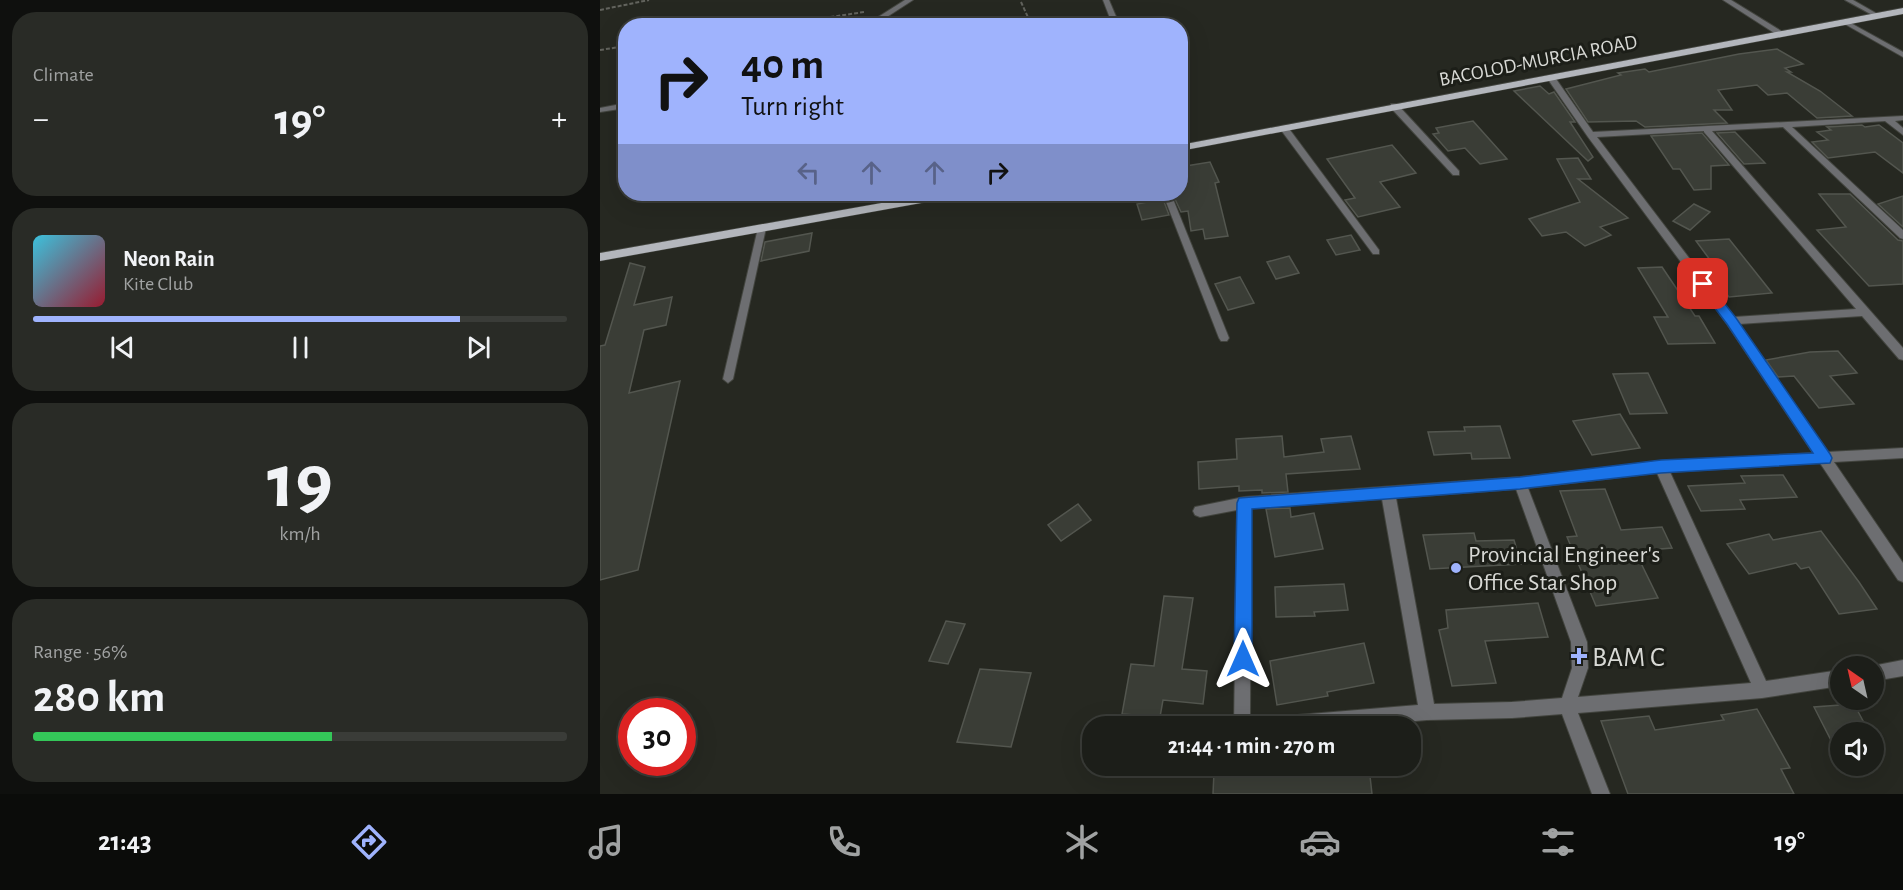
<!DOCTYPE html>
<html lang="en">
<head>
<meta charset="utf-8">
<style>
	body { margin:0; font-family:"Alegreya Sans",sans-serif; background:#292b26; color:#f1f3f6; height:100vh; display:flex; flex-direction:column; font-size:22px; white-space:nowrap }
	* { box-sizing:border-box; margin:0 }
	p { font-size:20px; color:#a0a2a2 }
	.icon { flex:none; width:33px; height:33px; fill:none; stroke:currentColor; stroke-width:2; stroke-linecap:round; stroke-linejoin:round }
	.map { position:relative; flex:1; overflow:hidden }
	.details { display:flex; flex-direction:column; gap:12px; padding:12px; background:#0f100e; width:600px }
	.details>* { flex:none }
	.top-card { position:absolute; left:18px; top:18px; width:570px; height:183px; border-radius:24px; box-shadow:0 6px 24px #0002,0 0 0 2px #3a3c38; background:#9fb3fd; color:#111; overflow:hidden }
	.needle { width:39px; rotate:326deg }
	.fabs { position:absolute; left:1230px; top:656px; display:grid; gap:12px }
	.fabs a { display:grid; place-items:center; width:54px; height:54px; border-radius:50%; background:#1c1e19; box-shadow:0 6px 24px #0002,0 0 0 2px #3a3c38; font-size:30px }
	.speed { position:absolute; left:18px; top:698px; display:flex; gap:12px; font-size:30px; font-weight:700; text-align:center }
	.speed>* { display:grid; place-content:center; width:78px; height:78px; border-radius:50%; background:#1c1e19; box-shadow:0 6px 24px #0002,0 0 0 2px #3a3c38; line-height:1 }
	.speed .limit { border:9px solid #d22; background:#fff; color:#111 }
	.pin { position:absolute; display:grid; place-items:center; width:51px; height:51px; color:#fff; margin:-26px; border-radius:12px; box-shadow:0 3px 9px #0006 }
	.me { position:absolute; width:66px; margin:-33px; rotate:0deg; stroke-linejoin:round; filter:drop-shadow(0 0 4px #0008) }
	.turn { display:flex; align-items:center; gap:21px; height:126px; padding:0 24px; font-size:27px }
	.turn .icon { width:78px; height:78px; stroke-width:2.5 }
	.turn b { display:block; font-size:42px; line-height:51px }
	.lanes { display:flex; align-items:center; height:57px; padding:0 24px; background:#0003; justify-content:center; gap:30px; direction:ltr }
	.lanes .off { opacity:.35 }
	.big { font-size:45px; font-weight:600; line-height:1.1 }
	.details .widget { flex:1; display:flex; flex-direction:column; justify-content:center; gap:9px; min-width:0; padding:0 21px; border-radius:24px; background:#292b26 }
	.details .dial { align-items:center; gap:0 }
	.dial b { font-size:78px; line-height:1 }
	.song { display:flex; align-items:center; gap:18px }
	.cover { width:72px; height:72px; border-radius:9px; background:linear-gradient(135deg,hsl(190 70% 55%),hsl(350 70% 35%)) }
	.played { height:6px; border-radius:3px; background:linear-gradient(90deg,#9fb3fd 80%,#3a3c38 80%) }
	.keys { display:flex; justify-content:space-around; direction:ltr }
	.heat { display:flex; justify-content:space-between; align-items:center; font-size:33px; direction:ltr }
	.charge { height:9px; border-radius:4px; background:linear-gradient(90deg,#34c759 56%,#3a3c38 0) }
	.trip { position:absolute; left:482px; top:716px; width:339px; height:60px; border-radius:24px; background:#1c1e19; box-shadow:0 6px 24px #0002,0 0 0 2px #3a3c38; font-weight:600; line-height:60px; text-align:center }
	.dock { display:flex; height:96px; justify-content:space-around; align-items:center; background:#0b0c0a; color:#a0a2a2 }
	.dock .icon { width:42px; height:42px }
	.dock .active { color:#9fb3fd }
	.dock b { font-size:27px; color:#f1f3f6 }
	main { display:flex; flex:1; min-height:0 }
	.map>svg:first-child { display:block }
	.building { fill:#3a3d36; stroke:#53564f; stroke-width:1.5 }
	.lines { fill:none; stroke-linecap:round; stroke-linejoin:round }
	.lane-casing { stroke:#42443e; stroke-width:2 }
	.street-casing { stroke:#42443e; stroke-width:2 }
	.primary-casing { stroke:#42443e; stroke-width:1 }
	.path { stroke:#62635d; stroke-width:2; stroke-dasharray:4 2; stroke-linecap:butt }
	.lane { fill:#6d6e71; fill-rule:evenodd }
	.street { fill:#6d6e71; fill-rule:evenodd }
	.primary { fill:#b3b6bc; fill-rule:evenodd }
	.route { fill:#1a73e8; stroke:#114b97; stroke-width:1.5 }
	.poi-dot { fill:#9fb3fd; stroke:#1c1e18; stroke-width:2 }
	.labels { text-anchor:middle; stroke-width:6; stroke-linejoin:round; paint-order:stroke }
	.far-street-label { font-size:20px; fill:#d8d9d5; stroke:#1c1e18 }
	.poi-label { font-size:24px; fill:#d8d9d5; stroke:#1c1e18; text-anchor:start }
	.near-poi-label { font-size:28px; fill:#d8d9d5; stroke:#1c1e18; text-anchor:start }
</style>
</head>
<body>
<main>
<section class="details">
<div class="widget"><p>Climate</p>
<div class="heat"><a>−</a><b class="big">19°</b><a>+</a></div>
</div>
<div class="widget">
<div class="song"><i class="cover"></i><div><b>Neon Rain</b><p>Kite Club</p></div></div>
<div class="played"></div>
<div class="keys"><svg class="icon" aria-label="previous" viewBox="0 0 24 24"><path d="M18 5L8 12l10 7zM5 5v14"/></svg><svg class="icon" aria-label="pause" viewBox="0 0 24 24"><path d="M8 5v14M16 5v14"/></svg><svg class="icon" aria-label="next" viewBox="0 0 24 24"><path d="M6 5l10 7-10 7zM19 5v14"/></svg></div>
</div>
<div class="widget dial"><b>19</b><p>km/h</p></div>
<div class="widget"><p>Range · 56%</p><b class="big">280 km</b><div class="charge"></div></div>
</section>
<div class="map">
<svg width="1303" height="794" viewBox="0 0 1303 794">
	<rect width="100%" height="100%" fill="#262821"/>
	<g class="building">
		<polygon points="1177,49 1203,64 1185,68 1191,72 1187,72 1220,91 1252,116 1217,118 1187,93 1168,95 1157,85 1118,90 1132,110 1114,110 1127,123 1045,127 1036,121 988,122 966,89 1021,75 1018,73 1045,69 1049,72 1139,54"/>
		<polygon points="940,86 949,94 954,92 975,122 970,122 993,157 988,161 914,91"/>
		<polygon points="873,121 907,159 880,164 865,148 848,151 833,134 839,133 836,128"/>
		<polygon points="1262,125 1265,127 1279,125 1303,143 1303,173 1275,152 1228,158 1212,142 1228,140 1217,132 1231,130 1227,127"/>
		<polygon points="1135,132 1165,163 1144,164 1117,133"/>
		<polygon points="1102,133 1129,165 1111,166 1111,189 1094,190 1080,169 1073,169 1051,136"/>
		<polygon points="792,145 816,173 780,182 800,207 758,217 745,200 755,198 727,159"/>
		<polygon points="978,158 991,179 978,179 1028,218 1000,227 1011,235 985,246 966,232 942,236 929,219 980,202 957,159"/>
		<polygon points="610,162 619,182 615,183 628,236 605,239 603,229 591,231 588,211 581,212 574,197 580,195 580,167"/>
		<polygon points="1219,194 1250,194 1298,240 1303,241 1303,284 1269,286 1217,230 1246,227"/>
		<polygon points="1303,196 1303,227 1278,204"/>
		<polygon points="563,199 569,215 542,220 537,204"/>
		<polygon points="1094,204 1110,212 1090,230 1073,221"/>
		<polygon points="212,233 209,251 161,261 165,242"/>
		<polygon points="751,235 760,250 736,255 727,240"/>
		<polygon points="1129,239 1153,269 1172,293 1129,297 1111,273 1119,272 1096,241"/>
		<polygon points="689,256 699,273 676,279 667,262"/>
		<polygon points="30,263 45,267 34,305 72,297 66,325 44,330 29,393 80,381 38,570 0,580 0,346 5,345"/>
		<polygon points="1062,267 1095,316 1099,316 1115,343 1068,344 1054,317 1068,317 1038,268"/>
		<polygon points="640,277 654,303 628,310 615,284"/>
		<polygon points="1238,351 1257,373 1230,376 1254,404 1219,408 1194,376 1178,377 1166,360 1210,352"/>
		<polygon points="1048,373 1067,413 1030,414 1013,374"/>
		<polygon points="1020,414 1040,448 992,455 973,421"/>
		<polygon points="900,426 910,458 872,459 871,453 834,455 828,432 865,431 864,427"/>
		<polygon points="682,436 684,457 724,452 721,439 751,436 760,469 686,474 688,492 662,493 662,490 639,491 639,486 599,489 598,462 637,459 636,439"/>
		<polygon points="1183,475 1197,497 1140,500 1145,509 1101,511 1088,486 1145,483 1141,476"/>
		<polygon points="1005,489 1021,530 1062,527 1072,548 1035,551 1058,598 996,606 967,537 977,536 960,491"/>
		<polygon points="478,504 491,520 461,541 448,525"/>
		<polygon points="690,508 691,517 714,513 723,549 675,557 666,509"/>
		<polygon points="1221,531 1259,582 1277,609 1239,614 1209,567 1201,569 1196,563 1149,574 1127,544 1169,534 1173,540"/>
		<polygon points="874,533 876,541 914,540 921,564 830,569 823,535"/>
		<polygon points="744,584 748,610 714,612 715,616 676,617 675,587"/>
		<polygon points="564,596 593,598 582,669 607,671 603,704 563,700 560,717 522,714 531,664 554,666"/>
		<polygon points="938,603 948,637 885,641 896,683 852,686 839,630 848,628 846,610"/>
		<polygon points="346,621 365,624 348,664 329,661"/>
		<polygon points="764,643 774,683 727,692 728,696 677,705 670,661"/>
		<polygon points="380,669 431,673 411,747 357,742"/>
		<polygon points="1254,704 1269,732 1240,732 1240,758 1214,707"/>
		<polygon points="1157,709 1190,768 1181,769 1194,794 1028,794 1001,721 1049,716 1055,730 1124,720 1121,715"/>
		<polygon points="769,767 772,794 613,794 614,772"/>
	</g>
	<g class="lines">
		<defs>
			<g id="lane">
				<polygon points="791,104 797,104 859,171 859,175 853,175 791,108"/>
				<polygon points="681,126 687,126 779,250 779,254 773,254 681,130"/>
				<polygon points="563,194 571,194 629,338 627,341 621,341 619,338"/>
				<polygon points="162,225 166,228 133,379 128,383 123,379 158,228"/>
			</g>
			<g id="street">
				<polygon points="305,0 313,0 273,26 264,26"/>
				<polygon points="503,0 509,0 520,26 513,26"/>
				<polygon points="1123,0 1131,0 1186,34 1179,36"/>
				<polygon points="1245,0 1253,0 1281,16 1276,17"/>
				<polygon points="1243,21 1247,21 1303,52 1303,57 1243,23"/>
				<path d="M948 76H954L993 132 1303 116V120L1295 121 1303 128V135L1285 121 1192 127 1303 230V239L1300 238 1183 127 1112 131 1303 348V360L1299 359 1262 316 1139 324 1227 452 1303 448V458L1234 462 1303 563V582L1298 580 1220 463 1070 472 1166 681 1240 670V686L1162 698 978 713 1010 794H992L962 714 912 718 827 720 757 726H653L655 720 661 718 818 705 782 499 651 508 650 726H634L637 510 600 517 595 515 593 511 595 507 644 497 920 477 1061 462 1213 453 1127 324 988 137 947 78ZM1104 131V132L1256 309 1134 317 997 137ZM1057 473 1151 683 978 697 988 668 987 642 928 488ZM916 489 971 642 972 668 962 698 912 702 834 704 796 498Z"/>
				<polygon points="26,103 26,108 0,112 0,108"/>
				<polygon points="1303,660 1303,676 1274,681 1274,666 1272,666"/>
			</g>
			<g id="primary">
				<polygon points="1303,8 1303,14 580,151 580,145"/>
				<polygon points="332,194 355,194 349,198 0,261 0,253"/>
			</g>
		</defs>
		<use href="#lane" class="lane-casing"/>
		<use href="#street" class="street-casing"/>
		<use href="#primary" class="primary-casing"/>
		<g class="path">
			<polyline points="421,2 432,26"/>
			<polyline points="0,10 49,0"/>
			<polyline points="171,26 264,12"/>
			<polyline points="0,50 26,46"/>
		</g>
		<use href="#lane" class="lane"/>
		<use href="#street" class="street"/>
		<use href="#primary" class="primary"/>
	</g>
	<polygon class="route" points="1103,280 1107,281 1136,318 1230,454 1232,458 1230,463 1061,473 920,489 652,509 652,659 649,665 643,668 637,665 634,659 637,503 639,498 920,477 1061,460 1213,453 1127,324 1099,287 1097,284"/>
	<g class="poi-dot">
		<circle cx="856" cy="568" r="6"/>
		<path d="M976 647h6v6h6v6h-6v6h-6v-6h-6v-6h6z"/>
	</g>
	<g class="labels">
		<g class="far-street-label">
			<text transform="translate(938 60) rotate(-11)" y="7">BACOLOD-MURCIA ROAD</text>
		</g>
		<g class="poi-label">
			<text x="868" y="562">Provincial Engineer's<tspan x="868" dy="28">Office Star Shop</tspan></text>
		</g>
		<g class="near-poi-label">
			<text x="992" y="666">BAM C</text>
		</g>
	</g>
</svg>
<div class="fabs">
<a><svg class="needle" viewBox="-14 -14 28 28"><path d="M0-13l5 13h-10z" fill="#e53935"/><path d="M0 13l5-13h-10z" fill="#a0a2a2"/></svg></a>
<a><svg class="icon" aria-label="sound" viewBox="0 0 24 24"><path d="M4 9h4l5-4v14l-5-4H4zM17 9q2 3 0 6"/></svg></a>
</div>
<div class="speed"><div class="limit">30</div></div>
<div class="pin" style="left:1103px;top:284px;background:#d93025"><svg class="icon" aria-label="arrive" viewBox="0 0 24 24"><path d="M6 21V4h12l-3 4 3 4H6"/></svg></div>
<svg class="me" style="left:643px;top:659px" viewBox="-20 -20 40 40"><path d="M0-17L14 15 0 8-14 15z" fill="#1a73e8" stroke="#fff" stroke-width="4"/></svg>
<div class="trip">21:44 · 1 min · 270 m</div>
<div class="top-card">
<div class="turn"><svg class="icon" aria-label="right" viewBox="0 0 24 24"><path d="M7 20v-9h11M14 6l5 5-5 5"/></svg><div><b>40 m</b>Turn right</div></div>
<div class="lanes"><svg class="icon off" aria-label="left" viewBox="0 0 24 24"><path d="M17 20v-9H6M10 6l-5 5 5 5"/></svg><svg class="icon off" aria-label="ahead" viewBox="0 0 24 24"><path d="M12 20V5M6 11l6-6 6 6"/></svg><svg class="icon off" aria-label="ahead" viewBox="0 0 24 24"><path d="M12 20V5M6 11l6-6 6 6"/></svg><svg class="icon" aria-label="right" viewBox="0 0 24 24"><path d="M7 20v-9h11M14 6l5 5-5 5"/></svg></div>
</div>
</div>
</main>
<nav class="dock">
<b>21:43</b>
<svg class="icon active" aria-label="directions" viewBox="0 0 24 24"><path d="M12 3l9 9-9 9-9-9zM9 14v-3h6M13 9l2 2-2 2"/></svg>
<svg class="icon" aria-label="music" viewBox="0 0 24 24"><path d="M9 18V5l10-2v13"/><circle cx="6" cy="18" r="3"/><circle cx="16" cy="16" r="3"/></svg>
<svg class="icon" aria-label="phone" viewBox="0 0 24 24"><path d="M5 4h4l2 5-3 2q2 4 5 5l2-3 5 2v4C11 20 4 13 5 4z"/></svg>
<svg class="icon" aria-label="climate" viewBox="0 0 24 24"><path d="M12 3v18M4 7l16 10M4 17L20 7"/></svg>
<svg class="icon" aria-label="car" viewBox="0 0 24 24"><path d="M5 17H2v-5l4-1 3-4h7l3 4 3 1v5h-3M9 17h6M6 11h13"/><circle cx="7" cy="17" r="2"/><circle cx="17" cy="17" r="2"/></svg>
<svg class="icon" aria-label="filters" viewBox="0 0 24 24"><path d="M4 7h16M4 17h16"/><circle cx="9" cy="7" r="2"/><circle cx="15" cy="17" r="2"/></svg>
<b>19°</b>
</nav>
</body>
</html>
